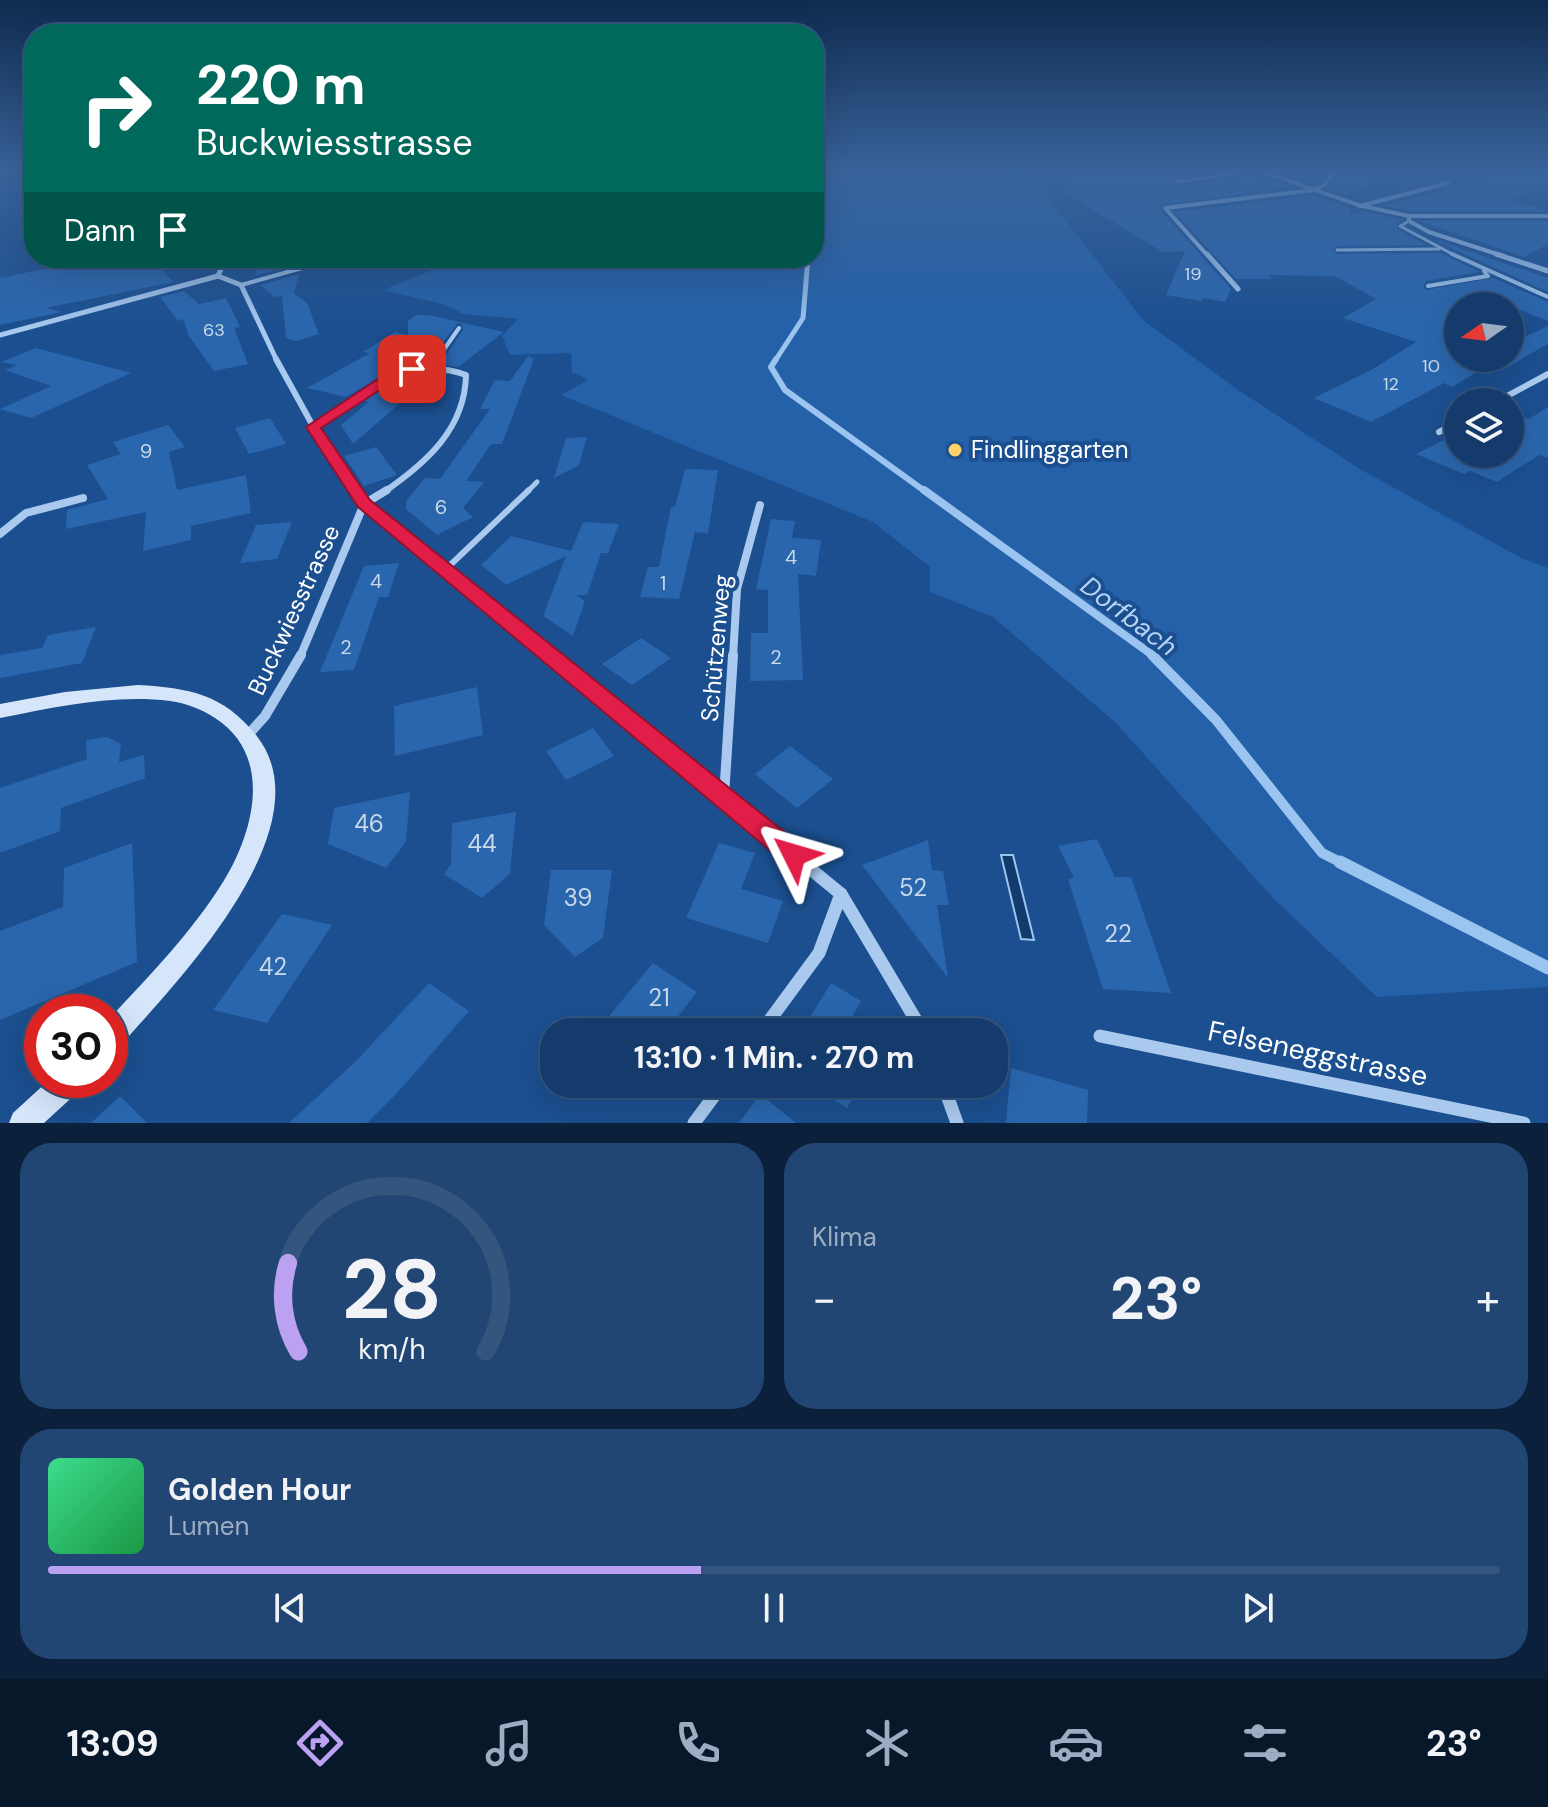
<!DOCTYPE html>
<html lang="de">
<head>
<meta charset="utf-8">
<style>
	body { margin:0; font-family:"DM Sans",sans-serif; background:#214673; color:#f1f3f6; height:100vh; display:flex; flex-direction:column; font-size:30px; white-space:nowrap }
	* { box-sizing:border-box; margin:0 }
	p { font-size:26px; color:#9dadc1 }
	.icon { flex:none; width:44px; height:44px; fill:none; stroke:currentColor; stroke-width:2; stroke-linecap:round; stroke-linejoin:round }
	.map { position:relative; height:1123px; overflow:hidden }
	.side { display:flex; flex-direction:column; gap:20px; padding:20px; background:#0b203b; flex:1 }
	.side>* { flex:none }
	.guide { position:absolute; left:24px; top:24px; width:800px; height:244px; border-radius:32px; box-shadow:0 8px 32px #0002,0 0 0 2px #33557e; background:#00695c; color:#fff; overflow:hidden }
	.needle { width:52px; rotate:256deg }
	.fabs { position:absolute; left:1444px; top:292px; display:grid; gap:16px }
	.fabs a { display:grid; place-items:center; width:80px; height:80px; border-radius:50%; background:#143b6b; box-shadow:0 8px 32px #0002,0 0 0 2px #33557e; font-size:40px }
	.speed { position:absolute; left:24px; top:994px; display:flex; gap:16px; font-size:40px; font-weight:700; text-align:center }
	.speed>* { display:grid; place-content:center; width:104px; height:104px; border-radius:50%; background:#143b6b; box-shadow:0 8px 32px #0002,0 0 0 2px #33557e; line-height:1 }
	.speed .limit { border:12px solid #d22; background:#fff; color:#111 }
	.pin { position:absolute; display:grid; place-items:center; width:68px; height:68px; color:#fff; margin:-34px; border-radius:16px; box-shadow:0 4px 12px #0006 }
	.me { position:absolute; width:88px; margin:-44px; rotate:310deg; stroke-linejoin:round; filter:drop-shadow(0 0 6px #0008) }
	.turn { display:flex; align-items:center; gap:28px; height:168px; padding:0 40px; font-size:36px }
	.turn .icon { width:104px; height:104px; stroke-width:2.5 }
	.turn b { display:block; font-size:56px; line-height:68px }
	.then { display:flex; align-items:center; height:76px; padding:0 40px; background:#0003; gap:16px; font-size:30px }
	.big { font-size:60px; font-weight:700; line-height:1.1 }
	.side .widget { flex:1; display:flex; flex-direction:column; justify-content:center; gap:12px; min-width:0; padding:0 28px; border-radius:32px; background:#214673 }
	.side .dial { align-items:center; gap:0 }
	.dial svg { height:208px; overflow:visible; fill:none; stroke:#33557e; stroke-width:7; stroke-linecap:round; text-anchor:middle }
	.dial text { fill:#f1f3f6; stroke:none }
	.song { display:flex; align-items:center; gap:24px }
	.cover { width:96px; height:96px; border-radius:12px; background:linear-gradient(135deg,hsl(150 70% 55%),hsl(140 70% 35%)) }
	.played { height:8px; border-radius:4px; background:linear-gradient(90deg,#bca0f2 45%,#33557e 45%) }
	.keys { display:flex; justify-content:space-around; direction:ltr }
	.heat { display:flex; justify-content:space-between; align-items:center; font-size:44px; direction:ltr }
	.side .tiles { flex:1; display:grid; gap:20px; grid-template-columns:1fr 1fr }
	.widget:last-child { grid-column:span 2 }
	.trip { position:absolute; left:540px; top:1018px; width:468px; height:80px; border-radius:32px; background:#143b6b; box-shadow:0 8px 32px #0002,0 0 0 2px #33557e; font-weight:700; line-height:80px; text-align:center }
	.menu { display:flex; height:128px; justify-content:space-around; align-items:center; background:#08182b; color:#9dadc1 }
	.menu .icon { width:56px; height:56px }
	.menu .active { color:#bca0f2 }
	.menu b { font-size:36px; color:#f1f3f6 }
	.map>svg:first-child { display:block }
	.green { fill:#2461a8 }
	.water { fill:#123a6d; stroke:#9cc4f0; stroke-width:2 }
	.lines { fill:none; stroke-linecap:round; stroke-linejoin:round }
	.stream-far4 { stroke:#9cc4f0; stroke-width:5 }
	.stream-far3 { stroke:#9cc4f0; stroke-width:6 }
	.stream-far2 { stroke:#9cc4f0; stroke-width:8 }
	.stream-far1 { stroke:#9cc4f0; stroke-width:10 }
	.stream { stroke:#9cc4f0; stroke-width:13 }
	.building { fill:#2a66ad }
	.service-far3 { stroke:#a9c9ee; stroke-width:3 }
	.service-far2 { stroke:#a9c9ee; stroke-width:4 }
	.service-far1 { stroke:#a9c9ee; stroke-width:5 }
	.service { stroke:#a9c9ee; stroke-width:6 }
	.minor-far5 { stroke:#a9c9ee; stroke-width:4 }
	.minor-far4 { stroke:#a9c9ee; stroke-width:5 }
	.minor-far3 { stroke:#a9c9ee; stroke-width:6 }
	.minor-far2 { stroke:#a9c9ee; stroke-width:8 }
	.minor-far1 { stroke:#a9c9ee; stroke-width:10 }
	.minor { stroke:#a9c9ee; stroke-width:13 }
	.tertiary { fill:#a9c9ee; fill-rule:evenodd }
	.secondary { fill:#d6e6fa; fill-rule:evenodd }
	.route { fill:#e11d48; stroke:#92132f; stroke-width:2 }
	.poi-dot { fill:#ffd166; stroke:#1b4f8f; stroke-width:3 }
	.labels { text-anchor:middle; stroke-width:8; stroke-linejoin:round; paint-order:stroke }
	.far-number-label { font-size:18px; fill:#cad9ea }
	.number-label { font-size:20px; fill:#cad9ea }
	.poi-label { font-size:24px; fill:#fff; stroke:#1b4f8f; text-anchor:start }
	.street-label { font-size:24px; fill:#fff; stroke:#1b4f8f }
	.near-number-label { font-size:24px; fill:#cad9ea }
	.water-label { font-size:26px; font-style:italic; fill:#b5d3f5; stroke:#1b4f8f }
	.near-street-label { font-size:28px; fill:#fff; stroke:#1b4f8f }
</style>
</head>
<body>
<div class="map">
<svg width="1548" height="1123" viewBox="0 0 1548 1123">
	<rect width="100%" height="100%" fill="#1b4f8f"/>
	<polygon class="green" points="814,172 1028,172 1143,320 1238,390 1360,469 1523,559 1548,568 1548,987 1377,997 1272,897 1116,723 993,617 930,592 930,567 873,522 561,395 588,380 572,372 571,353 510,355 502,336 518,319 463,314 446,305 383,290 462,258 814,258"/>
	<polygon class="water" points="1001,855 1013,855 1034,940 1021,939"/>
	<g class="lines">
		<polyline class="stream-far4" points="775,361 803,318 808,258"/>
		<polyline class="stream-far3" points="776,359 771,367 785,390 926,492"/>
		<polyline class="stream-far2" points="924,490 1155,657"/>
		<polyline class="stream-far1" points="1152,655 1216,720 1322,853 1344,864"/>
		<polyline class="stream" points="1340,862 1548,968"/>
	</g>
	<g class="building">
		<polygon points="1045,172 1216,172 1175,178 1172,182 1176,186 1248,176 1253,172 1254,180 1267,178 1294,187 1161,205 1161,211 1231,289 1225,302 1204,298 1202,301 1166,295 1185,251 1163,252 1065,193 1079,188"/>
		<polygon points="1339,172 1395,172 1395,173 1344,195 1327,189"/>
		<polygon points="1509,172 1548,174 1548,189 1506,199 1548,211 1409,211 1384,206"/>
		<polygon points="1315,195 1348,207 1351,215 1364,211 1402,220 1397,223 1397,229 1425,245 1337,246 1333,249 1336,254 1441,253 1479,272 1426,281 1423,286 1426,290 1493,278 1548,302 1548,321 1510,306 1458,306 1458,358 1510,358 1510,344 1548,326 1548,344 1502,370 1487,366 1452,387 1444,383 1371,422 1314,398 1373,369 1416,342 1343,318 1376,299 1335,276 1267,275 1272,279 1236,279 1175,212"/>
		<polygon points="1419,221 1548,221 1548,244 1524,257"/>
		<polygon points="1433,239 1548,278 1548,292 1453,249"/>
		<polygon points="60,258 148,258 174,282 46,308 62,312 0,325 0,278 69,264"/>
		<polygon points="279,258 300,258 300,263 255,276 259,264"/>
		<polygon points="299,274 294,293 307,303 319,334 296,341 286,338 282,296 275,297 260,285"/>
		<polygon points="184,291 199,304 226,298 240,327 234,328 248,364 214,371 189,336 183,319 178,321 160,297"/>
		<polygon points="416,315 428,315 504,332 458,367 440,364 463,330 462,324 458,323 427,363 383,375 346,397 307,388 370,353 363,352 395,332 408,335 408,321"/>
		<polygon points="36,348 131,373 31,418 0,409 51,386 5,370 17,365 1,362"/>
		<polygon points="528,356 534,359 502,444 491,444 466,481 484,482 463,508 473,517 437,535 406,509 406,501 425,478 440,479 490,409 480,409 495,380 510,381"/>
		<polygon points="424,375 444,376 407,397 353,444 341,425 369,402 362,400 388,386"/>
		<polygon points="1548,407 1548,458 1539,455 1497,482 1470,471 1464,474 1416,454 1444,440 1458,445 1458,454 1510,454 1510,412 1529,419"/>
		<polygon points="270,418 286,444 249,454 235,428"/>
		<polygon points="168,425 185,447 169,452 177,490 246,475 251,513 191,526 191,540 143,551 146,512 66,529 67,510 108,499 87,465 121,454 113,442"/>
		<polygon points="587,437 579,465 554,478 566,438"/>
		<polygon points="376,447 397,475 364,486 344,456"/>
		<polygon points="685,469 718,470 708,533 695,532 679,599 640,597 648,567 659,567 671,507 675,507"/>
		<polygon points="771,519 795,521 792,538 821,540 816,576 798,574 803,680 750,681 751,633 768,633 768,590 756,589"/>
		<polygon points="292,522 277,559 240,563 256,525"/>
		<polygon points="583,522 619,524 608,553 601,553 587,595 576,595 585,601 573,636 543,616 566,556 506,585 481,565 511,536 571,551"/>
		<polygon points="399,563 388,597 379,597 354,670 320,672 364,566"/>
		<polygon points="96,627 82,663 0,678 0,655 42,648 48,635"/>
		<polygon points="641,638 671,658 632,685 602,664"/>
		<polygon points="477,687 483,735 395,756 394,706"/>
		<polygon points="593,728 614,756 566,780 546,751"/>
		<polygon points="107,737 121,744 119,762 144,755 145,778 61,808 60,831 0,853 0,788 87,759 86,740"/>
		<polygon points="790,746 833,779 797,808 755,774"/>
		<polygon points="410,792 406,842 386,868 328,844 334,808"/>
		<polygon points="516,812 510,874 482,898 444,874 451,864 452,823"/>
		<polygon points="1097,839 1115,877 1131,877 1171,993 1103,989 1068,879 1074,878 1058,846"/>
		<polygon points="928,840 932,870 943,871 949,905 937,905 948,978 862,865"/>
		<polygon points="132,843 137,962 0,1020 0,931 63,907 64,868"/>
		<polygon points="719,843 755,853 741,889 783,901 768,943 686,918"/>
		<polygon points="551,870 612,870 603,938 575,957 544,925"/>
		<polygon points="282,914 332,925 267,1023 213,1010"/>
		<polygon points="653,963 697,992 666,1032 596,1032"/>
		<polygon points="429,983 469,1011 397,1093 367,1123 289,1123 356,1061"/>
		<polygon points="831,983 861,1001 844,1032 801,1032"/>
		<polygon points="1011,1068 1088,1090 1087,1123 1006,1123"/>
		<polygon points="809,1084 860,1084 847,1108"/>
		<polygon points="760,1094 796,1123 739,1123"/>
		<polygon points="120,1096 147,1123 91,1123"/>
	</g>
	<g class="lines">
		<g class="service-far3">
			<polyline points="1176,182 1247,172"/>
			<polyline points="1409,221 1400,226 1456,256"/>
			<polyline points="1337,250 1439,249"/>
		</g>
		<g class="service-far2">
			<polyline points="1452,254 1548,297"/>
			<polyline points="241,285 338,258"/>
			<polyline points="1428,286 1488,276 1484,271"/>
			<polyline points="436,361 459,328"/>
		</g>
		<g class="service-far1">
			<polyline points="432,366 437,359"/>
			<polyline points="527,492 537,482"/>
		</g>
		<polyline class="service" points="445,570 529,490"/>
		<g class="minor-far5">
			<polyline points="1360,206 1448,183"/>
			<polyline points="1409,216 1409,221 1429,232 1503,256"/>
			<polyline points="1208,256 1165,208 1314,190 1323,186 1334,172"/>
		</g>
		<g class="minor-far4">
			<polyline points="1207,254 1238,289"/>
			<polyline points="1496,254 1548,271"/>
			<polyline points="218,258 221,269 218,276"/>
			<polyline points="218,276 241,285 277,361"/>
			<polyline points="0,335 218,276"/>
		</g>
		<g class="minor-far3">
			<polyline points="276,359 330,457 355,492"/>
			<polyline points="1496,402 1548,374"/>
			<path d="M313 427C360 395 407 353 466 375 465 429 426 463 384 492"/>
			<polyline points="1439,432 1458,422"/>
		</g>
		<g class="minor-far2">
			<polyline points="354,490 364,504 551,657"/>
			<polyline points="0,534 26,513 83,498"/>
			<polyline points="300,657 364,504 387,490"/>
			<polyline points="733,657 737,589 760,505"/>
		</g>
		<g class="minor-far1">
			<polyline points="549,655 804,864"/>
			<polyline points="248,735 265,716 301,655"/>
			<polyline points="724,797 733,655"/>
		</g>
		<g class="minor">
			<polyline points="802,862 841,894 923,1032"/>
			<polyline points="761,1032 819,953 841,894"/>
			<polyline points="1100,1036 1524,1123"/>
			<polyline points="943,1084 957,1123"/>
			<polyline points="694,1123 723,1084"/>
		</g>
		<polygon class="tertiary" points="1259,172 1268,172 1362,204 1409,214 1548,214 1548,218 1409,218 1358,207"/>
		<g class="secondary">
			<path d="M138 685C189 688 223 694 256 735 329 826 176 983 119 1047L110 1051V1018C150 975 192 932 223 882 254 832 274 756 215 718 201 709 186 703 170 701 113 694 56 707 0 718V704L65 692Z"/>
			<polygon points="49,1080 84,1080 80,1090 44,1123 9,1123 13,1113"/>
		</g>
	</g>
	<linearGradient id="sky" x2="0" y2="1"><stop stop-color="#0f2b4f"/><stop offset="0.52" stop-color="#39639b"/><stop offset="1" stop-color="#39639b" stop-opacity="0"/></linearGradient>
	<rect width="1548" height="329" fill="url(#sky)"/>
	<polygon class="route" points="412,365 416,367 416,372 397,379 321,428 370,500 803,847 807,855 803,863 794,866 785,863 358,507 306,427 387,373"/>
	<circle class="poi-dot" cx="955" cy="450" r="8"/>
	<g class="labels">
		<g class="far-number-label">
			<text x="1193" y="280">19</text>
			<text x="214" y="336">63</text>
			<text x="1431" y="372">10</text>
			<text x="1391" y="390">12</text>
		</g>
		<g class="number-label">
			<text x="146" y="458">9</text>
			<text x="441" y="514">6</text>
			<text x="791" y="564">4</text>
			<text x="376" y="588">4</text>
			<text x="663" y="590">1</text>
			<text x="346" y="654">2</text>
			<text x="776" y="664">2</text>
		</g>
		<g class="poi-label">
			<text x="971" y="458">Findlinggarten</text>
		</g>
		<g class="street-label">
			<text transform="translate(294 610) rotate(-65)" y="8">Buckwiesstrasse</text>
			<text transform="translate(716 648) rotate(-85)" y="8">Schützenweg</text>
		</g>
		<g class="near-number-label">
			<text x="369" y="832">46</text>
			<text x="482" y="852">44</text>
			<text x="913" y="896">52</text>
			<text x="578" y="906">39</text>
			<text x="1118" y="942">22</text>
			<text x="273" y="975">42</text>
			<text x="659" y="1006">21</text>
		</g>
		<g class="water-label">
			<text transform="translate(1129 616) rotate(37)" y="9">Dorfbach</text>
		</g>
		<g class="near-street-label">
			<text transform="translate(1318 1053) rotate(12)" y="10">Felseneggstrasse</text>
		</g>
	</g>
</svg>
<div class="fabs">
<a><svg class="needle" viewBox="-14 -14 28 28"><path d="M0-13l5 13h-10z" fill="#e53935"/><path d="M0 13l5-13h-10z" fill="#9dadc1"/></svg></a>
<a><svg class="icon" aria-label="layers" viewBox="0 0 24 24"><path d="M12 4l9 5-9 5-9-5zM3 14l9 5 9-5"/></svg></a>
</div>
<div class="speed"><div class="limit">30</div></div>
<div class="pin" style="left:412px;top:369px;background:#d93025"><svg class="icon" aria-label="arrive" viewBox="0 0 24 24"><path d="M6 21V4h12l-3 4 3 4H6"/></svg></div>
<svg class="me" style="left:794px;top:855px" viewBox="-20 -20 40 40"><path d="M0-17L14 15 0 8-14 15z" fill="#e11d48" stroke="#fff" stroke-width="4"/></svg>
<div class="trip">13:10 · 1 Min. · 270 m</div>
<div class="guide">
<div class="turn"><svg class="icon" aria-label="right" viewBox="0 0 24 24"><path d="M7 20v-9h11M14 6l5 5-5 5"/></svg><div><b>220 m</b>Buckwiesstrasse</div></div>
<div class="then">Dann<svg class="icon" aria-label="arrive" viewBox="0 0 24 24"><path d="M6 21V4h12l-3 4 3 4H6"/></svg></div>
</div>
</div>
<section class="side">
<div class="tiles">
<div class="widget dial"><svg viewBox="0 0 100 80">
<path d="M14 69A42 42 0 1 1 86 69"/>
<path d="M14 69A42 42 0 0 1 10 35" stroke="#bca0f2"/>
<text x="50" y="56" font-size="32" font-weight="700">28</text>
<text x="50" y="72" font-size="11">km/h</text>
</svg></div>
<div class="widget"><p>Klima</p>
<div class="heat"><a>−</a><b class="big">23°</b><a>+</a></div>
</div>
<div class="widget">
<div class="song"><i class="cover"></i><div><b>Golden Hour</b><p>Lumen</p></div></div>
<div class="played"></div>
<div class="keys"><svg class="icon" aria-label="previous" viewBox="0 0 24 24"><path d="M18 5L8 12l10 7zM5 5v14"/></svg><svg class="icon" aria-label="pause" viewBox="0 0 24 24"><path d="M8 5v14M16 5v14"/></svg><svg class="icon" aria-label="next" viewBox="0 0 24 24"><path d="M6 5l10 7-10 7zM19 5v14"/></svg></div>
</div>
</div>
</section>
<nav class="menu">
<b>13:09</b>
<svg class="icon active" aria-label="directions" viewBox="0 0 24 24"><path d="M12 3l9 9-9 9-9-9zM9 14v-3h6M13 9l2 2-2 2"/></svg>
<svg class="icon" aria-label="music" viewBox="0 0 24 24"><path d="M9 18V5l10-2v13"/><circle cx="6" cy="18" r="3"/><circle cx="16" cy="16" r="3"/></svg>
<svg class="icon" aria-label="phone" viewBox="0 0 24 24"><path d="M5 4h4l2 5-3 2q2 4 5 5l2-3 5 2v4C11 20 4 13 5 4z"/></svg>
<svg class="icon" aria-label="climate" viewBox="0 0 24 24"><path d="M12 3v18M4 7l16 10M4 17L20 7"/></svg>
<svg class="icon" aria-label="car" viewBox="0 0 24 24"><path d="M5 17H2v-5l4-1 3-4h7l3 4 3 1v5h-3M9 17h6M6 11h13"/><circle cx="7" cy="17" r="2"/><circle cx="17" cy="17" r="2"/></svg>
<svg class="icon" aria-label="filters" viewBox="0 0 24 24"><path d="M4 7h16M4 17h16"/><circle cx="9" cy="7" r="2"/><circle cx="15" cy="17" r="2"/></svg>
<b>23°</b>
</nav>
</body>
</html>
